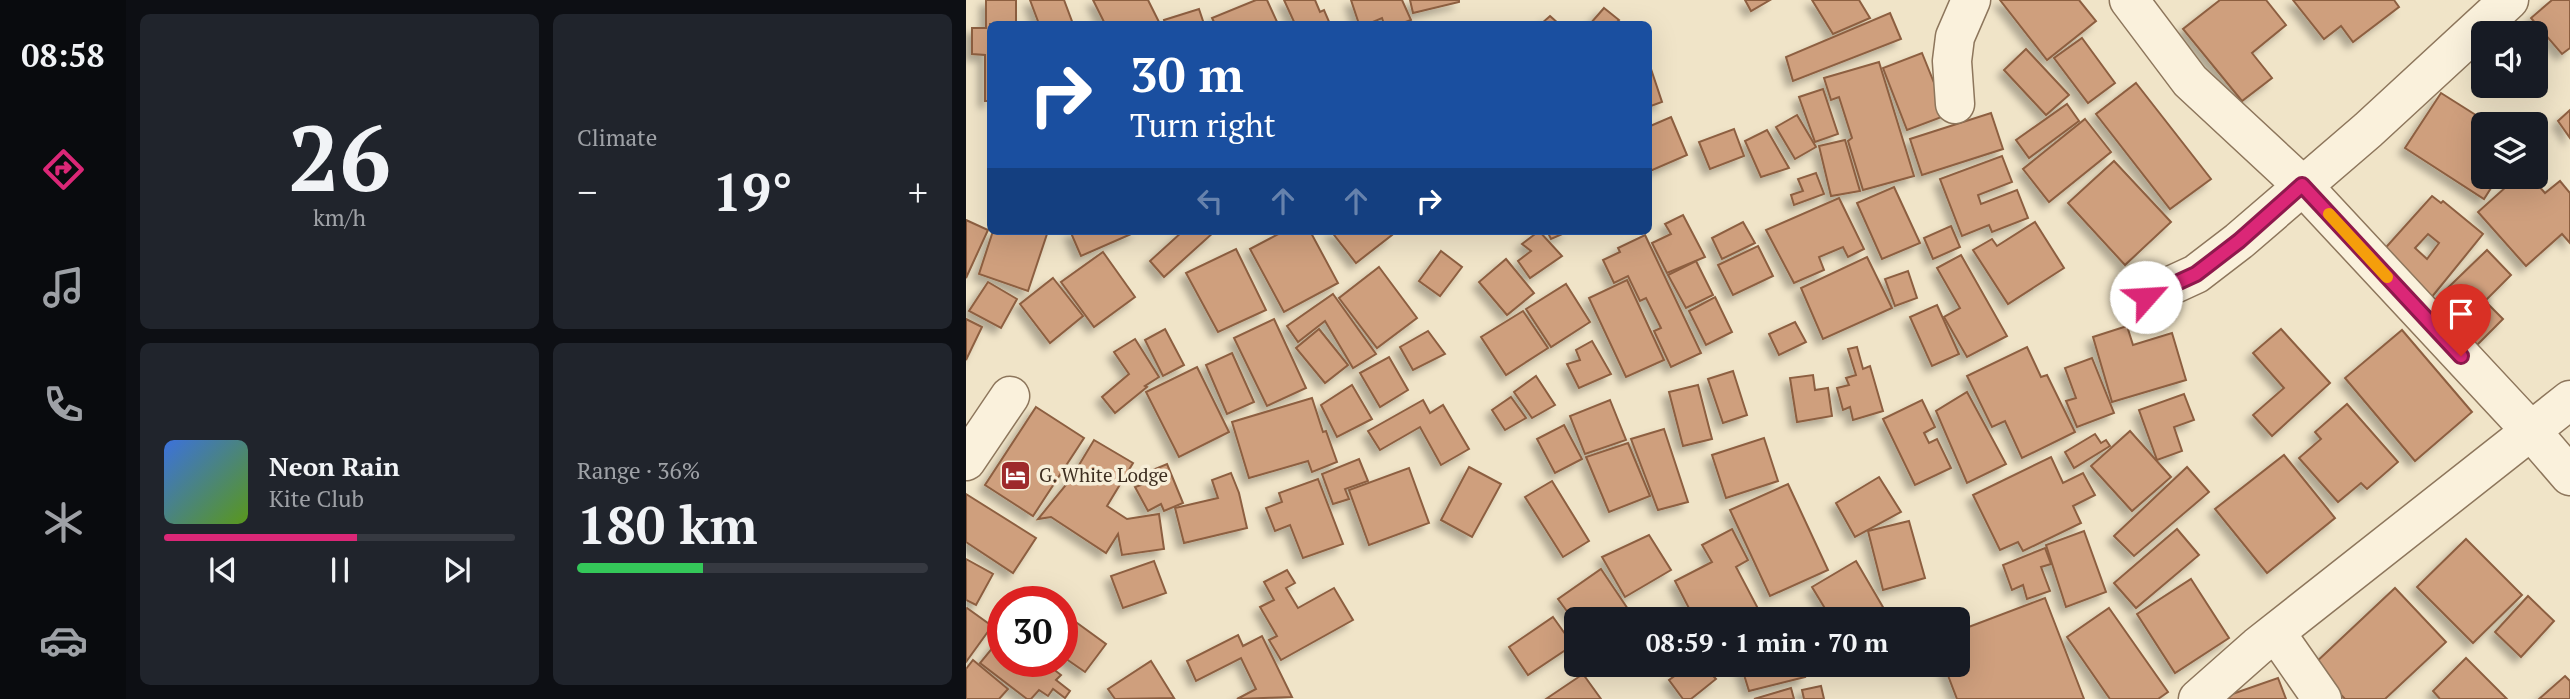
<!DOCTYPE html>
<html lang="en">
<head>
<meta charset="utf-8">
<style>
	body { margin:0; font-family:"PT Serif",serif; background:#20242c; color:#f1f3f6; height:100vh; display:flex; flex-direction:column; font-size:26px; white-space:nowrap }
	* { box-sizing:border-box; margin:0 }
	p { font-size:23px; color:#9ea1a6 }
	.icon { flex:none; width:38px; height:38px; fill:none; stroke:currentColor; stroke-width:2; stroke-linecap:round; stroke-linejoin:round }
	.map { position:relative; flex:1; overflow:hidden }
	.side { display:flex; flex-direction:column; gap:14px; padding:14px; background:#0d0f14; width:840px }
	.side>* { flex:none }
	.banner { position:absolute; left:21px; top:21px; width:665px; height:214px; border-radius:10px; box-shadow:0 7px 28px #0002; background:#1a4fa0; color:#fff; overflow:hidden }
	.buttons { position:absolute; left:1505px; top:21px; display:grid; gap:14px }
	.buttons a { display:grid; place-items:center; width:77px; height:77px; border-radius:10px; background:#171b24; box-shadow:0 7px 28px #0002; font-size:35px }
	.speed { position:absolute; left:21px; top:586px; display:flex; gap:14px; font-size:35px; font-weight:700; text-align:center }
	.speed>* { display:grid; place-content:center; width:91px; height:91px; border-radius:50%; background:#171b24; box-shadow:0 7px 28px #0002; line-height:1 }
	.speed .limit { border:10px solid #d22; background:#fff; color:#111 }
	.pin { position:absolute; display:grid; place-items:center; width:60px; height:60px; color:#fff; margin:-72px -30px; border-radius:50% 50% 50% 0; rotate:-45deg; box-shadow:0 0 7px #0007 }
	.pin .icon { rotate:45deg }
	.me { position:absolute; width:77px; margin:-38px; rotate:64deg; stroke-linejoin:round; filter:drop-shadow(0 0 5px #0008) }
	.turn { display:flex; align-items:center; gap:24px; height:147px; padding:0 28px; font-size:32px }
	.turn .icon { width:91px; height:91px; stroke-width:2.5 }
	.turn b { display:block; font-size:49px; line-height:60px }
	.lanes { display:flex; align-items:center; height:66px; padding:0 28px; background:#0003; justify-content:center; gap:35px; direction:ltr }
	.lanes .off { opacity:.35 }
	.big { font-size:52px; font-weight:800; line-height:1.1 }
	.side .card { flex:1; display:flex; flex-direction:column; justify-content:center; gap:10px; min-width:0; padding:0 24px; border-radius:10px; background:#20242c }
	.side .dial { align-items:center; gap:0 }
	.dial b { font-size:91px; line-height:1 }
	.song { display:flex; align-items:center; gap:21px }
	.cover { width:84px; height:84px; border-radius:10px; background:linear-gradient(135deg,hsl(220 70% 55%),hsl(90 70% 35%)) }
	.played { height:7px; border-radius:4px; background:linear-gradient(90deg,#db2777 55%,#363941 55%) }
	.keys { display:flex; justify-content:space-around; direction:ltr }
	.heat { display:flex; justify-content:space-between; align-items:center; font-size:38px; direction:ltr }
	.charge { height:10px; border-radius:5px; background:linear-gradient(90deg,#34c759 36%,#363941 0) }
	.side .tiles { flex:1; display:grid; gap:14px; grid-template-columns:repeat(2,1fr) }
	.trip { position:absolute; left:598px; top:607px; width:406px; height:70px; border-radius:10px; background:#171b24; box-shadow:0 7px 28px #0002; font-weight:800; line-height:70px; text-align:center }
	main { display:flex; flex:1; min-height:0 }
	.tab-bar { display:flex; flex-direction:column; width:126px; justify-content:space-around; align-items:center; background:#090b0e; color:#9ea1a6 }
	.tab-bar .icon { width:49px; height:49px }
	.tab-bar .selected { color:#db2777 }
	.tab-bar b { font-size:32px; color:#f1f3f6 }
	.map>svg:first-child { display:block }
	.building { fill:#cf9f7d; stroke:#8d5f41; stroke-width:2; fill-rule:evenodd; filter:url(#shadow) }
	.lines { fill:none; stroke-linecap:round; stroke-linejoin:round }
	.minor-casing { stroke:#8d765c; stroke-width:41 }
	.minor { stroke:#faf1dc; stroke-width:38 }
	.route-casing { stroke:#8e194d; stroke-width:18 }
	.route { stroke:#db2777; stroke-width:12 }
	.slow { stroke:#f59e0b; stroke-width:12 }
	.labels { text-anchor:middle; stroke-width:7; stroke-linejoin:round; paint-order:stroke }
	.poi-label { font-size:19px; fill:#3d2e20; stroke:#f7eed8; text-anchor:start }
</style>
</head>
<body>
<main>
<nav class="tab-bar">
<b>08:58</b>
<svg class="icon selected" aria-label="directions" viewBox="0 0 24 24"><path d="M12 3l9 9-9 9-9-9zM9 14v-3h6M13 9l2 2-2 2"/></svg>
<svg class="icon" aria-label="music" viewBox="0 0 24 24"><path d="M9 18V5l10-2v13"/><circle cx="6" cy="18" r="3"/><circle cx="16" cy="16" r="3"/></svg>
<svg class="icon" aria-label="phone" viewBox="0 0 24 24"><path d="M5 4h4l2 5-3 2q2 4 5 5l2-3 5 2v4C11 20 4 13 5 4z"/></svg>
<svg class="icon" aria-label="climate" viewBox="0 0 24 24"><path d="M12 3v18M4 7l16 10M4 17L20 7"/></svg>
<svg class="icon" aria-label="car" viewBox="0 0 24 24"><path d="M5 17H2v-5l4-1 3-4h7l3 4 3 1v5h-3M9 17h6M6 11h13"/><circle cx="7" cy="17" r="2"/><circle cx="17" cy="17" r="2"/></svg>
</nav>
<section class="side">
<div class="tiles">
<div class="card dial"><b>26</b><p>km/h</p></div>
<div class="card"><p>Climate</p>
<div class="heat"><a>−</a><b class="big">19°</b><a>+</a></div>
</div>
<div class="card">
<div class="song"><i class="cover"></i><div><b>Neon Rain</b><p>Kite Club</p></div></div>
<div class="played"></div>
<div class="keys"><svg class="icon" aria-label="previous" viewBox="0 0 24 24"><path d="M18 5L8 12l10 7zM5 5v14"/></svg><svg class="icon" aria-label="pause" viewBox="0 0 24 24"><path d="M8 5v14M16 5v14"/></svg><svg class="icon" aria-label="next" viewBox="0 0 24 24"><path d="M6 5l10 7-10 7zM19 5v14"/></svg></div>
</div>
<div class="card"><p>Range · 36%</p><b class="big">180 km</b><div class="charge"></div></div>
</div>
</section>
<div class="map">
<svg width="1604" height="699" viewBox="0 0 1604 699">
	<defs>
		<filter id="shadow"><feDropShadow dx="-6" dy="6" stdDeviation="3.5" flood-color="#0004"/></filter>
	</defs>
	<rect width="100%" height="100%" fill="#f0e4c8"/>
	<g class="building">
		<polygon points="20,0 50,0 50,24 24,24 24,101 19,101 19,55 6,54 6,28 20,28"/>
		<polygon points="64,0 98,0 107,24 71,24 73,24"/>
		<polygon points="127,0 182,0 194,24 139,24"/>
		<polygon points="290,0 301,0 312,24 249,24 246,18"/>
		<polygon points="318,0 349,0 354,12 358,10 364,24 329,24"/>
		<polygon points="385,0 436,0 445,20 434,24 418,24 416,18 402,24 393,24"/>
		<polygon points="444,0 493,0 493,2 447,13"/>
		<polygon points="779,0 804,0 785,11"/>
		<polygon points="846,0 893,0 904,18 867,34"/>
		<polygon points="1034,0 1113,0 1130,21 1081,60"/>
		<polygon points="1254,0 1300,0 1320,25 1286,53 1306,78 1276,101 1217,29"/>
		<polygon points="1327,0 1428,0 1433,7 1387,42 1375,26 1358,39"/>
		<polygon points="1586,0 1604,0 1604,48 1596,54 1565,18"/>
		<polygon points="638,8 653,20 649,24 624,24"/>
		<polygon points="233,9 238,24 199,24 198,20"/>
		<polygon points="924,13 935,39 827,81 820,57"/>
		<polygon points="584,16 593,24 575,24"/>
		<polygon points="1116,38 1149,83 1122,103 1088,58"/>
		<polygon points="1060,49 1103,95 1080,115 1038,70"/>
		<polygon points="956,53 981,115 941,130 917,68"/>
		<polygon points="913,62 948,176 897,190 882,141 886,138 873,97 865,100 858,78"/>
		<polygon points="684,66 696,102 682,107 682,67"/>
		<polygon points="1170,83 1245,179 1204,209 1130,114"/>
		<polygon points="857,89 872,134 849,142 833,97"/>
		<polygon points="1475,93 1524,124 1517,124 1517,177 1532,177 1518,199 1439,148"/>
		<polygon points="1101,104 1113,121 1063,158 1050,140"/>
		<polygon points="1604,110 1604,138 1592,121"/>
		<polygon points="1025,113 1037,149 956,175 944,139"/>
		<polygon points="831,115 850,147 829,159 810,127"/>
		<polygon points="705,117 721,155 684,171 682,127"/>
		<polygon points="1119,119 1145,152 1083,202 1057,169"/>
		<polygon points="768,129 778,156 744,169 733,142"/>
		<polygon points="801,130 823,168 795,177 779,141"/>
		<polygon points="879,140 894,191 865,196 853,146"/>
		<polygon points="1036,156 1046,182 1012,195 1015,204 1051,190 1062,218 1026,232 1023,225 996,236 974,179"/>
		<polygon points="1148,161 1205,222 1159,265 1102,203"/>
		<polygon points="850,173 858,194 828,205 825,195 837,191 832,179"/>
		<polygon points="1551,177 1565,177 1579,193 1594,181 1604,193 1604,243 1596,234 1560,266 1512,212"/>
		<polygon points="928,187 954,243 916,259 891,203"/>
		<path d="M1466 196 1475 203 1477 201 1517 234 1465 298 1414 254ZM1462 234 1473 243 1461 259 1449 248Z"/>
		<polygon points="873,198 898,249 882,257 877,247 853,257 858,270 828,283 800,230"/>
		<polygon points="717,215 739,257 701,273 686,243 705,234 699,224"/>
		<polygon points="0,220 22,230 0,278"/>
		<polygon points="777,222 789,243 756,259 746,238"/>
		<polygon points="1069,222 1098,268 1042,304 1007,250 1026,239 1031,246"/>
		<polygon points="985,226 994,247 967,259 958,238"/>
		<polygon points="27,231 82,231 62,291 13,274"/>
		<polygon points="110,231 172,231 115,256 105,233"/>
		<polygon points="217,231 248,232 198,277 184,261"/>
		<polygon points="318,231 344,231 372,283 318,312 284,249"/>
		<polygon points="365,231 423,231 426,235 390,263"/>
		<polygon points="573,231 596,256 564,278 552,261 565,251 556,244"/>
		<polygon points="581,231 603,231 585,239"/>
		<polygon points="679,235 735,353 705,367 688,331 695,328 680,298 674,301 662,276 648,283 637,260 654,252 652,248"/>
		<polygon points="792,246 807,276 767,295 752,265"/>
		<polygon points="270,249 300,310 252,332 220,273"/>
		<polygon points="1521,250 1545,275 1519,301 1537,319 1508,348 1464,305"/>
		<polygon points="475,251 496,267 474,296 453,281"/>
		<polygon points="137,252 169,297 128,327 95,282"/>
		<polygon points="995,255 1041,336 1001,357 978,317 994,308 971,268"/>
		<polygon points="901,257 926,308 857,339 835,288"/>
		<polygon points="540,259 568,293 541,315 513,282"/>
		<polygon points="730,261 747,295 720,308 702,275"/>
		<polygon points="413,267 451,318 411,348 373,298"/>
		<polygon points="942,271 951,298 929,306 919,279"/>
		<polygon points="87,278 117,316 84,343 54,304"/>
		<polygon points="661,280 698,360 660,377 623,298"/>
		<polygon points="22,282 51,299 35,328 3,311"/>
		<polygon points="600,284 624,322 585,347 560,309"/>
		<polygon points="367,294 410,354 387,368 359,321 332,342 321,326"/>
		<polygon points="749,297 766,332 740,345 723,311"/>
		<polygon points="971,305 993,354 966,366 944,317"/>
		<polygon points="557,311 582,348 540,375 515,337"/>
		<polygon points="0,319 16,327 0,360"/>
		<polygon points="308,319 340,388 301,406 268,338"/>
		<polygon points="829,322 840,342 813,355 803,334"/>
		<polygon points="1161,326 1167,345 1206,333 1220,380 1146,402 1127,337"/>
		<polygon points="199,329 218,365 197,376 179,340"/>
		<polygon points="353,329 382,365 359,383 330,348"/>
		<polygon points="1315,329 1364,383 1306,436 1287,415 1318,388 1287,353"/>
		<polygon points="1436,330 1506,412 1449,461 1379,378"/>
		<polygon points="462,331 479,354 447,370 434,347"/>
		<polygon points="169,339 193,377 179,386 181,387 149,413 136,397 163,374 148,352"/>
		<polygon points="626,341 645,374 613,388 601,364 614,360 610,350"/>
		<polygon points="891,347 897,369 904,366 917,411 887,420 884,407 877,410 871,388 883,385 880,378 890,375 882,349"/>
		<polygon points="1061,347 1075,377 1081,375 1109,432 1056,458 1039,421 1026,427 1001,376"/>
		<polygon points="266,353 288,402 261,414 240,365"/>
		<polygon points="423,357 442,390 414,407 394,373"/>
		<polygon points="1126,358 1148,413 1111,427 1100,401 1110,398 1099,368"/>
		<polygon points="231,367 263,432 213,457 180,392"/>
		<polygon points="767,371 781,415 757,423 742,379"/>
		<polygon points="847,375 849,390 862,388 866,416 831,422 824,378"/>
		<polygon points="570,376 589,405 566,418 548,392"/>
		<polygon points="386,385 406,419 371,437 355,405"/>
		<polygon points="732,385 746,439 717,446 703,392"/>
		<polygon points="1001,392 1040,464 1001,483 970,411"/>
		<polygon points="1218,394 1228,420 1208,427 1216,451 1191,460 1173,410"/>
		<polygon points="545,397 560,418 539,430 526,410"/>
		<polygon points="346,398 357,432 360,431 371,462 346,472 342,461 283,478 266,422"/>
		<polygon points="457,400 464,413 477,405 503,449 475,465 454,427 414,450 402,431"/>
		<polygon points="644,400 660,440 619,454 604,416"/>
		<polygon points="956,400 969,427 958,433 963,443 971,439 985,468 949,485 917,419"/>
		<polygon points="1381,404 1432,462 1401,489 1395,483 1372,502 1333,458 1355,439 1349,432"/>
		<polygon points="70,407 118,438 67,516 19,485"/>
		<polygon points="598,425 616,459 589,473 571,439"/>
		<polygon points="698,429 722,502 692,510 665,439"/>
		<polygon points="1164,431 1205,477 1166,511 1125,466"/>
		<polygon points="1129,434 1135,443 1140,440 1144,446 1108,468 1099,452"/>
		<polygon points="798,438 812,481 760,498 746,455"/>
		<polygon points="128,440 167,463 141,506 161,519 193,514 198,549 156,555 152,534 140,553 85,517 72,519 104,480"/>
		<polygon points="662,443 684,496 643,512 620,457"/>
		<polygon points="1318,455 1369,518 1301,573 1249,509"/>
		<polygon points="1085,457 1097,483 1117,473 1129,495 1107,506 1115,523 1057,551 1052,542 1034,550 1007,495"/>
		<polygon points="393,459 402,481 379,489 383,499 367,504 356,474"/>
		<polygon points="201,464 217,503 198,511 195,504 182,511 169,487 187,481 182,472"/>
		<polygon points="503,467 535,484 506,537 475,520"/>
		<polygon points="1221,467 1243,492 1168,556 1148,536"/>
		<polygon points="443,468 463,523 403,545 383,490"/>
		<polygon points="265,473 273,493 281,528 218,543 209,508 252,498 246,480"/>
		<polygon points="913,477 935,512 889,537 870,503"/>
		<polygon points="352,479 377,544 337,558 324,525 309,531 300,508 316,502 313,493"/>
		<polygon points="586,481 623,541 597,557 559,497"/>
		<polygon points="822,484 862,570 804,596 764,510"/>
		<polygon points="0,494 70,538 47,573 0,542"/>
		<polygon points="943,521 959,578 917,590 902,531"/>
		<polygon points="766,529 782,560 770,567 798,620 729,620 709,581 746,562 736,545"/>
		<polygon points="1211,529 1233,555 1170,608 1148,583"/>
		<polygon points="1118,531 1140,592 1100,607 1080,545"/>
		<polygon points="683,535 705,570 659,597 636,557"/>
		<polygon points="1500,539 1556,595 1507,643 1451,587"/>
		<polygon points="1079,548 1085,564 1075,567 1084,591 1061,599 1057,585 1046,590 1037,565"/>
		<polygon points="0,559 27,574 10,605 0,600"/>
		<polygon points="188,561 200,593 157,608 145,576"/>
		<polygon points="890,561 921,614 912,620 866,620 846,587"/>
		<polygon points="635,569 666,615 659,620 611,620 611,625 592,599"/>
		<polygon points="321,570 329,583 320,588 332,608 368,588 387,620 315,660 303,640 311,636 294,607 308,600 298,582"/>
		<polygon points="1225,579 1263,638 1209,673 1171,614"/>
		<polygon points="1429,588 1480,642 1419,699 1379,699 1347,665"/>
		<polygon points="1562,596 1588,621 1555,657 1529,632"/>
		<polygon points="1079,598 1118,699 991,699 978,665 992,665 992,631"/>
		<polygon points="1,608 26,626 0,662 0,609"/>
		<polygon points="1143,608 1202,692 1192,699 1144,699 1101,637"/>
		<polygon points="96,612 140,644 119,672 96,656"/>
		<polygon points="587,617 607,645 562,675 543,647"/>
		<polygon points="37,635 37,662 92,662 86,668 95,675 90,680 104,691 99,698 87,689 82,696 73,690 65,699 61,699 14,663"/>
		<polygon points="272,635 277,646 296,636 326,697 271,699 290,689 275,658 230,681 221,661"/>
		<polygon points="1500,658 1541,699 1474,699 1467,691"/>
		<polygon points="7,660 42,689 33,699 0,699 0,669"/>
		<polygon points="185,661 208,698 149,699 142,689"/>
		<polygon points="724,665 737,665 750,679 725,699 717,699 703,680"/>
		<polygon points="775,665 835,665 839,677 783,691"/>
		<polygon points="617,674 635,699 580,699"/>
		<polygon points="1599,676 1604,681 1604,699 1573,699"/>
		<polygon points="1312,678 1320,699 1252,699"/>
		<polygon points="855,686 858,699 838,699 836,690"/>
		<polygon points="825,688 828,699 788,699"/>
	</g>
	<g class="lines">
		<defs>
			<g id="minor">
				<polyline points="1163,0 1224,81 1336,185 1566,432 1604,476"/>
				<polyline points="989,104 986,61 989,37 1005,0"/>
				<polyline points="1180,297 1230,274 1273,241 1402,130 1543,0"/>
				<polyline points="0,461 44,396"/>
				<polyline points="1310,633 1356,699"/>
				<polyline points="1232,699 1292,646 1604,400"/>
			</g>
		</defs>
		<use href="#minor" class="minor-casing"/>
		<use href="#minor" class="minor"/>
	</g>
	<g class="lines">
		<defs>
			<polyline id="route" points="1180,297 1230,274 1273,241 1336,185 1495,356"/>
		</defs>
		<use href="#route" class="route-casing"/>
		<use href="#route" class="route"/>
		<polyline class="slow" points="1363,214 1421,277"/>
	</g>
	<defs>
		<symbol id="hotel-square" viewBox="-11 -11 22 22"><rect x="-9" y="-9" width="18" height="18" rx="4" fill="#9e2a2b" stroke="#f7eed8"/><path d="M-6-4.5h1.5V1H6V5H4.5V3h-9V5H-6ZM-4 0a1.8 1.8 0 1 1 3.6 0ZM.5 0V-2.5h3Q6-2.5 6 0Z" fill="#fff"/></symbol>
	</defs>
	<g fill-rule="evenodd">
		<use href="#hotel-square" x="32" y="458" width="35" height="35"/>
	</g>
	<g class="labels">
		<g class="poi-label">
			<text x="73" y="482">G. White Lodge</text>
		</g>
	</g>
</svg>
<div class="buttons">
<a><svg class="icon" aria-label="sound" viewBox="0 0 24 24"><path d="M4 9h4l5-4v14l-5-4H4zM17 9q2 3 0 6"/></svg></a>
<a><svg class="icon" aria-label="layers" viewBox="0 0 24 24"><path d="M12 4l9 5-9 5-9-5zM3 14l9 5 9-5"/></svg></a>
</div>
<div class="speed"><div class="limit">30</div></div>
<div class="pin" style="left:1495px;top:356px;background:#d93025"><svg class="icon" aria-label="arrive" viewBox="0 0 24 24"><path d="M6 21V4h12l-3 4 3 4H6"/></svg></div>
<svg class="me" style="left:1180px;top:297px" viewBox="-20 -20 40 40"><circle r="19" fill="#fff"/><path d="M0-13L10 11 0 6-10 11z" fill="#db2777"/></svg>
<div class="trip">08:59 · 1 min · 70 m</div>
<div class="banner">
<div class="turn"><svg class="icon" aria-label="right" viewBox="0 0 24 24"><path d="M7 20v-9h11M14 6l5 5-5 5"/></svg><div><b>30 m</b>Turn right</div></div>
<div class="lanes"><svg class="icon off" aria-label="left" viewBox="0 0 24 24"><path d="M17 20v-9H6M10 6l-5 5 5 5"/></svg><svg class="icon off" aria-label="ahead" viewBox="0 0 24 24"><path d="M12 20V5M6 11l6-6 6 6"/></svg><svg class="icon off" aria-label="ahead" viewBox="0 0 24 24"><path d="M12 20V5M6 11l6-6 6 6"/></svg><svg class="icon" aria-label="right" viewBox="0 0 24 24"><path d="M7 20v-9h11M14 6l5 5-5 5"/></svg></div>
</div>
</div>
</main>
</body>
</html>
